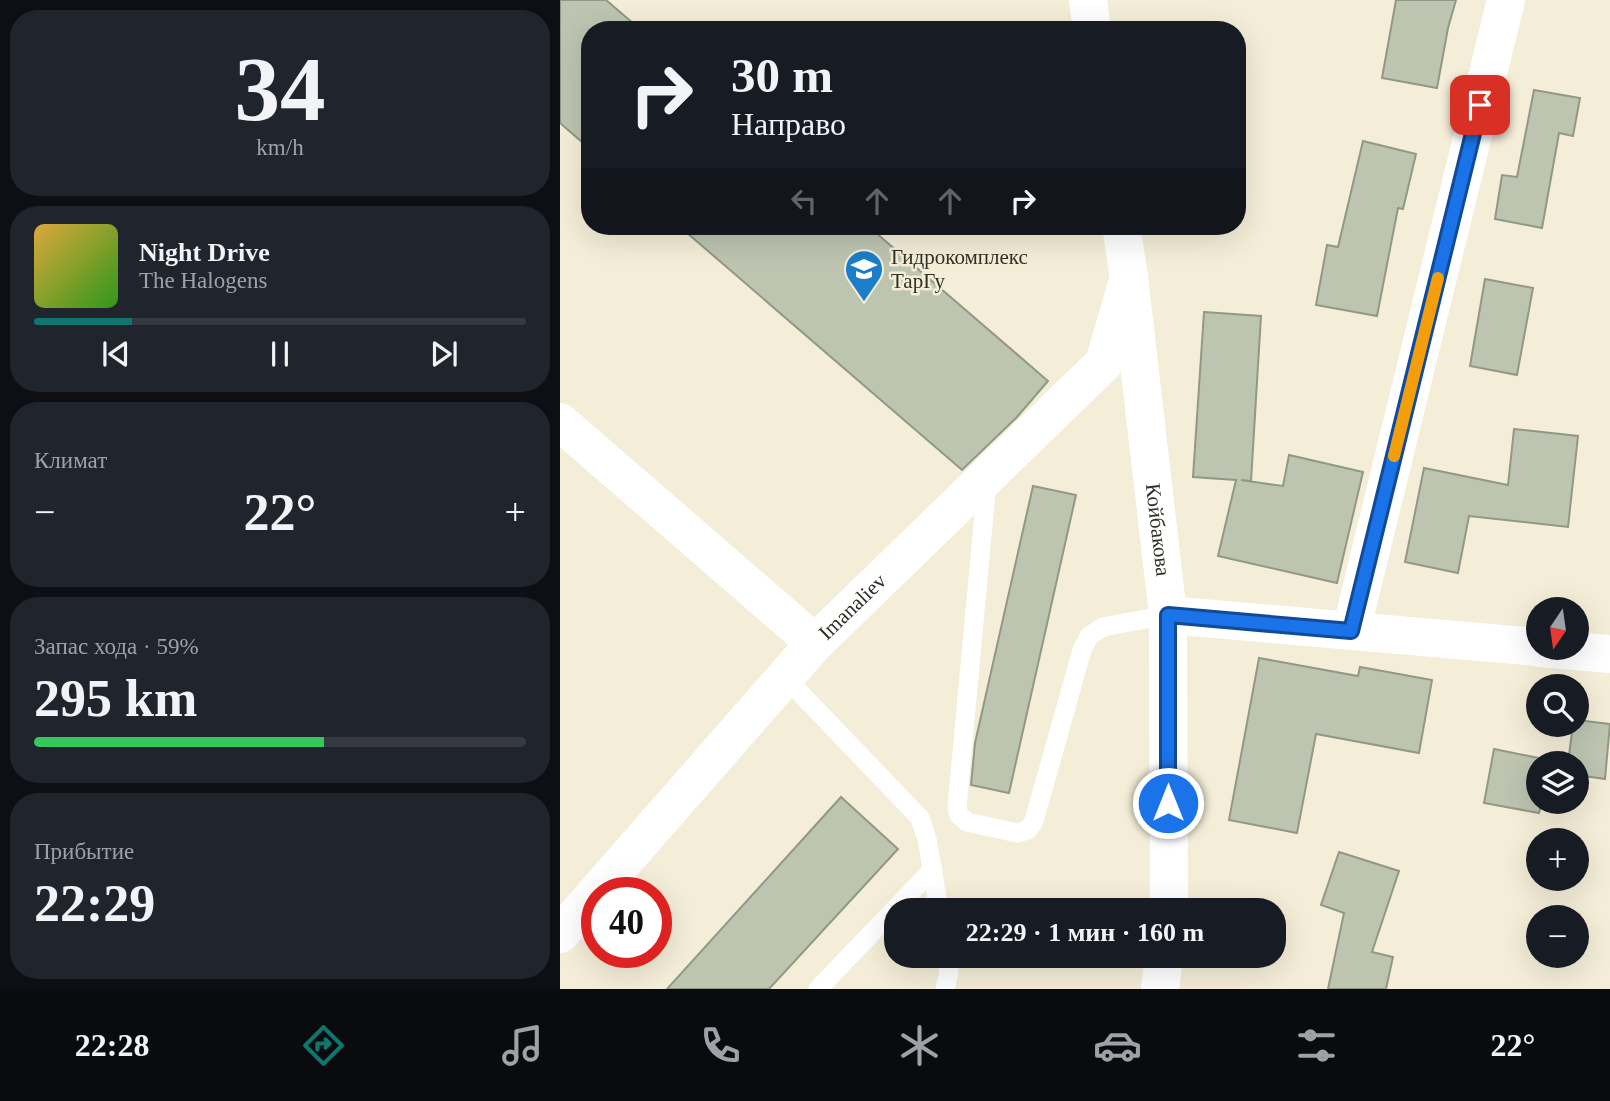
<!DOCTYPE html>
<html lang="ru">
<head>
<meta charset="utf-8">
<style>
	body { margin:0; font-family:"Times New Roman",serif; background:#20242c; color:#f1f3f6; height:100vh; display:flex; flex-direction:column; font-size:26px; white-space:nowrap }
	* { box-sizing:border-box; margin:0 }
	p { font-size:23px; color:#9ea1a6 }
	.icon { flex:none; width:38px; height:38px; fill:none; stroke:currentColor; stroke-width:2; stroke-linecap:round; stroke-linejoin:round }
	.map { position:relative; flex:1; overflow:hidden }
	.sheet { display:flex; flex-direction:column; gap:10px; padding:10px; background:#0d0f14; width:560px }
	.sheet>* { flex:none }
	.top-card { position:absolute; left:21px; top:21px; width:665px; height:214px; border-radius:28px; box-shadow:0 7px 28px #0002; background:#171b24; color:#f1f3f6; overflow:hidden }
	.needle { width:46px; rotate:193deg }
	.buttons { position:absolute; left:966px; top:597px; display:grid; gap:14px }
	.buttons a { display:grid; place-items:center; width:63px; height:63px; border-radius:50%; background:#171b24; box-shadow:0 7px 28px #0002; font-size:35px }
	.speed { position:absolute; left:21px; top:877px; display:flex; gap:14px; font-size:35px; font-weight:700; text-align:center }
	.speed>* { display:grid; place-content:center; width:91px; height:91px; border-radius:50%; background:#171b24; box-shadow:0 7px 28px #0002; line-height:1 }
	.speed .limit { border:10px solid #d22; background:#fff; color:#111 }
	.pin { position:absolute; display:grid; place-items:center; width:60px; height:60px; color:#fff; margin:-30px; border-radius:14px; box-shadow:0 4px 10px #0006 }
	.me { position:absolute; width:77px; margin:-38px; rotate:0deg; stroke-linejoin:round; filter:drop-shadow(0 0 5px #0008) }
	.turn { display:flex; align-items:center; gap:24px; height:147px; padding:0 35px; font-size:32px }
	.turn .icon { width:91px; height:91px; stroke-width:2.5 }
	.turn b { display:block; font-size:49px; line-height:60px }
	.lanes { display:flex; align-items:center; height:66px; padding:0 35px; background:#0003; justify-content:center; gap:35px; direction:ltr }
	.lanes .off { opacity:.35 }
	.big { font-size:52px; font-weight:600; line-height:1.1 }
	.sheet .tile { flex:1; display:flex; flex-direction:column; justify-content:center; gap:10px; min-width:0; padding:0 24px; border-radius:28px; background:#20242c }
	.sheet .dial { align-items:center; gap:0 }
	.dial b { font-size:91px; line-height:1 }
	.song { display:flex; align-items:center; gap:21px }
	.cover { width:84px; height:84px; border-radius:10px; background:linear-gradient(135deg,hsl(40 70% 55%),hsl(110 70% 35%)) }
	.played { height:7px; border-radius:4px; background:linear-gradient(90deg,#0f766e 20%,#363941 20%) }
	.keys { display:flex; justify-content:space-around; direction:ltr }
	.heat { display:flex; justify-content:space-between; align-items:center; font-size:38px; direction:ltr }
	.charge { height:10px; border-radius:5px; background:linear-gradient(90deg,#34c759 59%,#363941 0) }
	.trip { position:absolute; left:324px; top:898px; width:402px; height:70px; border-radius:28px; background:#171b24; box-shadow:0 7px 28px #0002; font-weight:600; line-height:70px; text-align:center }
	.menu { display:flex; height:112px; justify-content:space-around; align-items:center; background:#090b0e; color:#9ea1a6 }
	.menu .icon { width:49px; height:49px }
	.menu .active { color:#0f766e }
	.menu b { font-size:32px; color:#f1f3f6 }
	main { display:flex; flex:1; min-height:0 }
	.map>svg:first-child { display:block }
	.building { fill:#bdc5b1; stroke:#919885; stroke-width:2 }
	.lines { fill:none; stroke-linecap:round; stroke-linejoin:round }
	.service { stroke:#fff; stroke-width:19 }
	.minor { stroke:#fff; stroke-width:38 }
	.tertiary { stroke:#fff; stroke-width:38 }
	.route-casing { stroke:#114b97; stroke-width:18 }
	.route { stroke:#1a73e8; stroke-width:12 }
	.slow { stroke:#f59e0b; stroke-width:12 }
	.labels { text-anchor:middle; stroke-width:5; stroke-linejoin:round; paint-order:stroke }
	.poi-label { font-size:21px; fill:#312f27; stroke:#f4eed8; text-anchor:start }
	.street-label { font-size:21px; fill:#312f27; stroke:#f4eed8 }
</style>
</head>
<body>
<main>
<section class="sheet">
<div class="tile dial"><b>34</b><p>km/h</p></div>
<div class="tile">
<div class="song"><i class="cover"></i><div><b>Night Drive</b><p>The Halogens</p></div></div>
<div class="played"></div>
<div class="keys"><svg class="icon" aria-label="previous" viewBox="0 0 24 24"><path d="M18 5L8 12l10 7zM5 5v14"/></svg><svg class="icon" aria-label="pause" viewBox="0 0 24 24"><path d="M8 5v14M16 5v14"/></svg><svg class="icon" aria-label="next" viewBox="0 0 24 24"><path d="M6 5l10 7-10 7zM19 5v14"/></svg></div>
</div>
<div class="tile"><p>Климат</p>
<div class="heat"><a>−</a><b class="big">22°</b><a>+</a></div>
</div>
<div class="tile"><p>Запас хода · 59%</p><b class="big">295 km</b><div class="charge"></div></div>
<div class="tile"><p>Прибытие</p><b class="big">22:29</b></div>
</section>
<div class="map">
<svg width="1050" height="989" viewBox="0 0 1050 989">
	<rect width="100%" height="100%" fill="#f4eed8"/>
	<g class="building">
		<polygon points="0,0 46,0 81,30 30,30 30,149 0,123"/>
		<polygon points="836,0 896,0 888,28 877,88 822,78"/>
		<polygon points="974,90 1020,98 1013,136 999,133 982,228 935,219 942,175 957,177"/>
		<polygon points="803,141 856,154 843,209 838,208 817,316 756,305 767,245 778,247"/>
		<polygon points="119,226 308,226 488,381 457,417 402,470"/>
		<polygon points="925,279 973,288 957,375 910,366"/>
		<polygon points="644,312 701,316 691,481 681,480 723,486 729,455 803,472 777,583 658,556 676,480 633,477"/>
		<polygon points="954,429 1018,436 1008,527 909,516 898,573 845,562 864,468 948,485"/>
		<polygon points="473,486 516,495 449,793 411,785 415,743"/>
		<polygon points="699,658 798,676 800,667 872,680 859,753 756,734 737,833 669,820"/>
		<polygon points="1017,720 1050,724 1045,779 1017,775 1017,763 1008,763 1013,724 1017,724"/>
		<polygon points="934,749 989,760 989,763 978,763 978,802 982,802 979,813 924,803"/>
		<polygon points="281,797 338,849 209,989 107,989"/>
		<polygon points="779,852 839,871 812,952 833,957 826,989 768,989 784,913 761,905"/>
	</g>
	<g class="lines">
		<g class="service">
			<polyline points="427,481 397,807 399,815 407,822 457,833 468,830 474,821 522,650 529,636 543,627 608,615"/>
			<polyline points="225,677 360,818 367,839 379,910"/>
			<polyline points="258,989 373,869"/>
			<polyline points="385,989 389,972 387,956"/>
		</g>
		<g class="minor">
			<polyline points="0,422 255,643"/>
			<polyline points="608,615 978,647"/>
			<polyline points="791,631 946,0"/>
			<polyline points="980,648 1050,654"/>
			<path id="s1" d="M0 934 255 643 544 363 569 277"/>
		</g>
		<g class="tertiary">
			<polyline points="528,0 532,30"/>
			<path id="s2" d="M561 226 569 277 608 615 609 910"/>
			<polyline points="600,989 604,956"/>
		</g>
	</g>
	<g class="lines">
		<defs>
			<polyline id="route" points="608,803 608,615 791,631 920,105"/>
		</defs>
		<use href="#route" class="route-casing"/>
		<use href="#route" class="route"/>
		<polyline class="slow" points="834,456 878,278"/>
	</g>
	<defs>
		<symbol id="university-pin" viewBox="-11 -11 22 30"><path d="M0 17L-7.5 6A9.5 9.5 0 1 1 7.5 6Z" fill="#1b7eca" stroke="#f4eed8"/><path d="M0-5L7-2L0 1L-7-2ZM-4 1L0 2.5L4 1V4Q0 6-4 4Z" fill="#fff"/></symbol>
	</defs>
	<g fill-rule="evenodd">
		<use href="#university-pin" x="282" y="247" width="44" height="60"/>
	</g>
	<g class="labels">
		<g class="poi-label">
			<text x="331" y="264">Гидрокомплекс<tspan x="331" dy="24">ТарГу</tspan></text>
		</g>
		<g class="street-label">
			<text dy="7" stroke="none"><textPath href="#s2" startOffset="306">Койбакова</textPath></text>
			<text dy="7" stroke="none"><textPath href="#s1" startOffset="439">Imanaliev</textPath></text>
		</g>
	</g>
</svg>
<div class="buttons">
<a><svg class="needle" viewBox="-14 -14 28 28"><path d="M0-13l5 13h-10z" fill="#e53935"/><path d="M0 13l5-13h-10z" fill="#9ea1a6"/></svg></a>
<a><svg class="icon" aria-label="search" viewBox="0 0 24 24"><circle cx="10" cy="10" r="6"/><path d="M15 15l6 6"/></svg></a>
<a><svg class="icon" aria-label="layers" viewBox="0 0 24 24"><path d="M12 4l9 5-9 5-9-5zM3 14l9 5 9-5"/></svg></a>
<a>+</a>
<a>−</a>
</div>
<div class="speed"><div class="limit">40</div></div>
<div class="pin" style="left:920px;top:105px;background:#d93025"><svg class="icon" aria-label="arrive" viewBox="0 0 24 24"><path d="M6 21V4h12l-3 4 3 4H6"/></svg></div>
<svg class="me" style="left:608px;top:803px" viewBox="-20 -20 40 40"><circle r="17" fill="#1a73e8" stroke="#fff" stroke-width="3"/><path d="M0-11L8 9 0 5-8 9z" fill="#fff"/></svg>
<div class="trip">22:29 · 1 мин · 160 m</div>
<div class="top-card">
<div class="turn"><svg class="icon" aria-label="right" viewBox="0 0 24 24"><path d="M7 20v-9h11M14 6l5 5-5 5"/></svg><div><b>30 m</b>Направо</div></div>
<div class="lanes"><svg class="icon off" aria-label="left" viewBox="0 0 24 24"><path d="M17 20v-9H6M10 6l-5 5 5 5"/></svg><svg class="icon off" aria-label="ahead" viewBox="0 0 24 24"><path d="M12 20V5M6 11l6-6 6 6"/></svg><svg class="icon off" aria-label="ahead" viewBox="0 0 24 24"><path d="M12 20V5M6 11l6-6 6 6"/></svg><svg class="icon" aria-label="right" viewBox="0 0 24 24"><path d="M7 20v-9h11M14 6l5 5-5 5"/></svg></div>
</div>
</div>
</main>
<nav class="menu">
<b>22:28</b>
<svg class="icon active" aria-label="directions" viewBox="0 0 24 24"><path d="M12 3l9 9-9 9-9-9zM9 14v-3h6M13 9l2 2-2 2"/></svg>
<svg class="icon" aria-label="music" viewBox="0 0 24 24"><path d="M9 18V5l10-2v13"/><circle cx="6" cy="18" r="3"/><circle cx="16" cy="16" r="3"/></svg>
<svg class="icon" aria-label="phone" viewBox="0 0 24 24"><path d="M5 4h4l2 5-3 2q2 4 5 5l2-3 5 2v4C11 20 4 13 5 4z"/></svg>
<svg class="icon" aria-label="climate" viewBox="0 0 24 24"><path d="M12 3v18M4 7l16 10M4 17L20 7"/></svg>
<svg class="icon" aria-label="car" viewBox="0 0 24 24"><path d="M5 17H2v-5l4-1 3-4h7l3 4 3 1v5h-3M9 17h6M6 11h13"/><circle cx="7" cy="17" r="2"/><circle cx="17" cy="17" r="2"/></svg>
<svg class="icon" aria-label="filters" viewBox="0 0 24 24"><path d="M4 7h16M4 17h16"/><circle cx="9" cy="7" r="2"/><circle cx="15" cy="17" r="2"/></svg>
<b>22°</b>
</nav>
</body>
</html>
